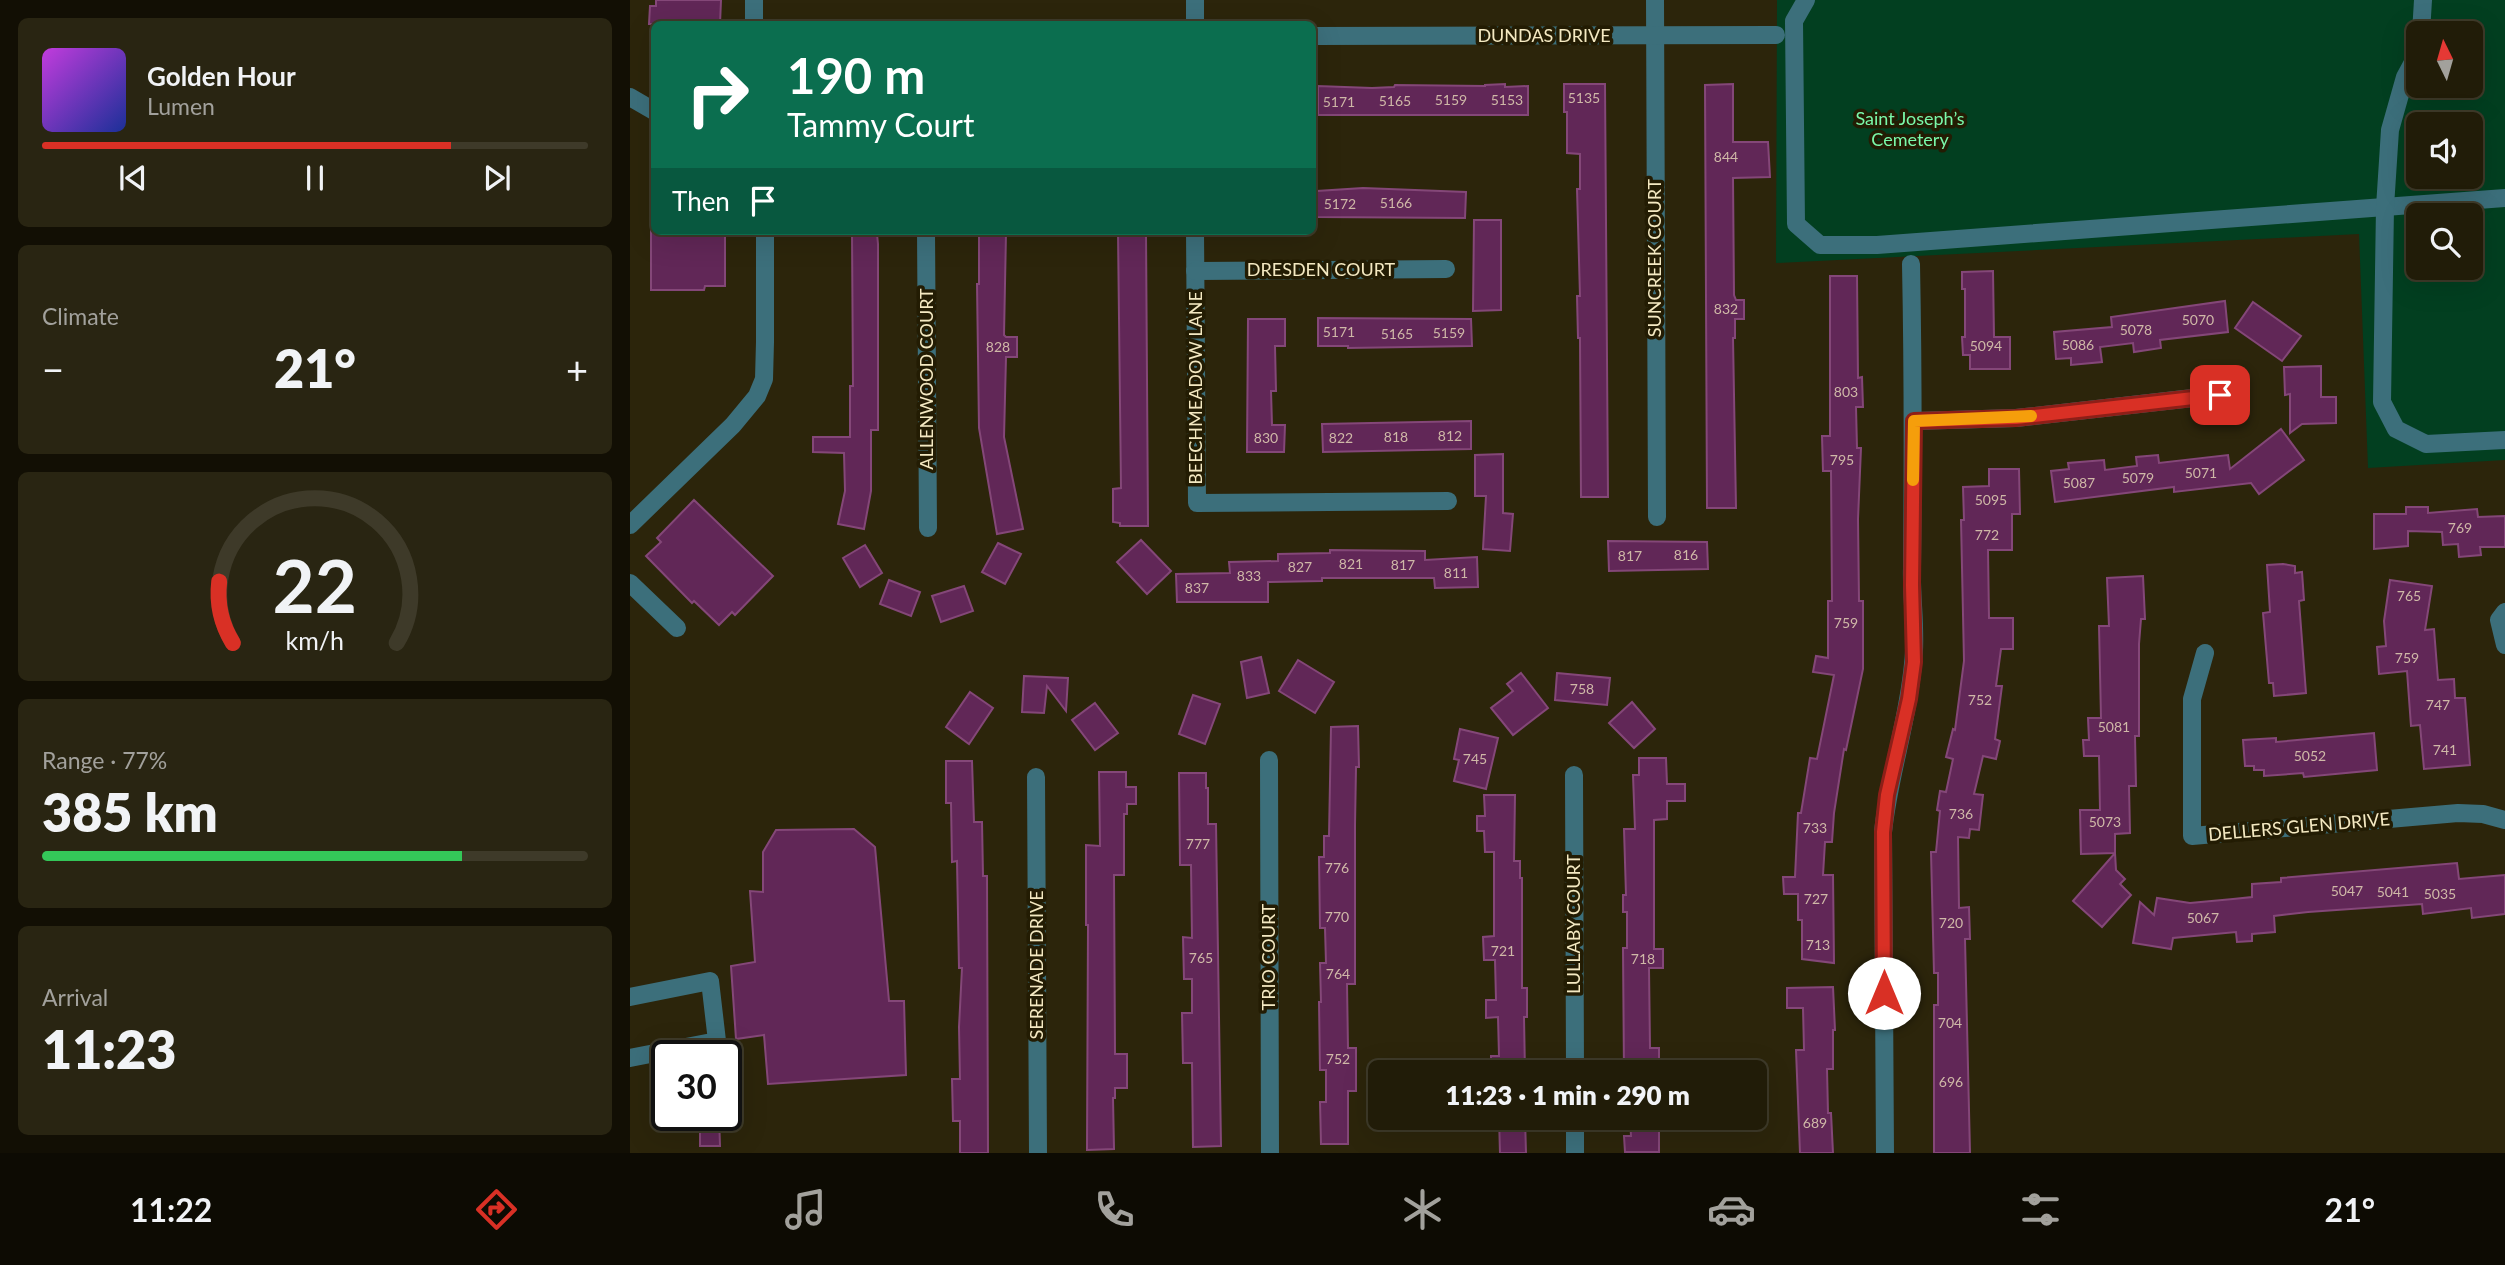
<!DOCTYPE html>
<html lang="en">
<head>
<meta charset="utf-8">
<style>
	body { margin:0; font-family:Lato,sans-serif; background:#292512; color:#f1f3f6; height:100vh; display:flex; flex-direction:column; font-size:26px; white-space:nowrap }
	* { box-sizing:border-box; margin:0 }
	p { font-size:23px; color:#a2a19c }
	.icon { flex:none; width:38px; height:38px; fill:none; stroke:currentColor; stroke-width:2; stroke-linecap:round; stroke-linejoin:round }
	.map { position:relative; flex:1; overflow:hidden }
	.panel { display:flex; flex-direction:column; gap:18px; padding:18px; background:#120f04; width:630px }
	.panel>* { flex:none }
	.top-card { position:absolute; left:21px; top:21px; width:665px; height:214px; border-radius:10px; box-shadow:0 7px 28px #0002,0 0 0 2px #3e3a29; background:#0b6e4f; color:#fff; overflow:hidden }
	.needle { width:46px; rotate:355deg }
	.tools { position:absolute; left:1776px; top:21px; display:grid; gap:14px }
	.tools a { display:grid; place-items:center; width:77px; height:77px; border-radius:10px; background:#211c08; box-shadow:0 7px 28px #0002,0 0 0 2px #3e3a29; font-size:35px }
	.speed { position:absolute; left:21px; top:1040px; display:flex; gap:14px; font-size:35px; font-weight:700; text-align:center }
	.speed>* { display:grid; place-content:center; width:91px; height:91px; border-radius:50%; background:#211c08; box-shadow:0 7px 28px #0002,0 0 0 2px #3e3a29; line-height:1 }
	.speed .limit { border:4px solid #111; border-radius:10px; background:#fff; color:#111 }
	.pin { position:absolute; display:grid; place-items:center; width:60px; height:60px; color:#fff; margin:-30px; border-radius:14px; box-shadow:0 4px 10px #0006 }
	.me { position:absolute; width:77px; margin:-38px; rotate:0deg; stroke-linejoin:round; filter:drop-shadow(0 0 5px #0008) }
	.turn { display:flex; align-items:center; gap:24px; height:147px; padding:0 21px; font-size:32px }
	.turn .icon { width:91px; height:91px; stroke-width:2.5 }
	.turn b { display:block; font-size:49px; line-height:60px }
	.then { display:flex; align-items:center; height:66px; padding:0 21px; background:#0003; gap:14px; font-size:26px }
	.big { font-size:52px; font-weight:800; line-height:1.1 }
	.panel .card { flex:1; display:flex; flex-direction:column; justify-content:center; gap:10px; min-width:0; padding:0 24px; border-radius:10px; background:#292512 }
	.panel .dial { align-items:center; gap:0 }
	.dial svg { height:182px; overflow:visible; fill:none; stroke:#3e3a29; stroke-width:7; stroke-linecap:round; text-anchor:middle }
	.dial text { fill:#f1f3f6; stroke:none }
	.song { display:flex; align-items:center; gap:21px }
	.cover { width:84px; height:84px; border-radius:10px; background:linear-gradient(135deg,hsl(290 70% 55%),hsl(230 70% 35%)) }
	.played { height:7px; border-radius:4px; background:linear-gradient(90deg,#d93025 75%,#3e3a29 75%) }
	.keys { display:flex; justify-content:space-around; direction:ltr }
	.heat { display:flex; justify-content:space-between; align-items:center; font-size:38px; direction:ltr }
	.charge { height:10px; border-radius:5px; background:linear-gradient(90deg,#34c759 77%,#3e3a29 0) }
	.trip { position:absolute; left:738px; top:1060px; width:399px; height:70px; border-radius:10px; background:#211c08; box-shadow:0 7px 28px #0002,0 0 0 2px #3e3a29; font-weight:800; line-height:70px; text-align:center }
	.tab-bar { display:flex; height:112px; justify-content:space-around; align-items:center; background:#0d0b03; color:#a2a19c }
	.tab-bar .icon { width:49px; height:49px }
	.tab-bar .on { color:#d93025 }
	.tab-bar b { font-size:32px; color:#f1f3f6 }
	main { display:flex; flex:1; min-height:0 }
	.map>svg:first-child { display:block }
	.green { fill:#023f20; fill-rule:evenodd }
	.building { fill:#612757; stroke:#844778; stroke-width:2 }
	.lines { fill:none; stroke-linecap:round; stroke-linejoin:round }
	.minor { stroke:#3c6f7b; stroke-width:18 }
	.route-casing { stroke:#8d1f18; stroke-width:18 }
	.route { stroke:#d93025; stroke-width:12 }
	.slow { stroke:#f59e0b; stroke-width:12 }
	.labels { text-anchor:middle; stroke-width:7; stroke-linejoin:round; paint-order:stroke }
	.number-label { font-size:14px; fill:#cfb8a7 }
	.street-label { font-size:18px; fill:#f4e9c2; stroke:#231c03 }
	.park-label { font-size:18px; fill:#7af9aa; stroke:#231c03 }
</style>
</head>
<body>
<main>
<section class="panel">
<div class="card">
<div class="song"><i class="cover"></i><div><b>Golden Hour</b><p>Lumen</p></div></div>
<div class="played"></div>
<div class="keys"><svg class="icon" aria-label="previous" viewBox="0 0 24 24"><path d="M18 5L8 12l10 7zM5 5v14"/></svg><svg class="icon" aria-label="pause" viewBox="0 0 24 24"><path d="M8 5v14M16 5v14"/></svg><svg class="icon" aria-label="next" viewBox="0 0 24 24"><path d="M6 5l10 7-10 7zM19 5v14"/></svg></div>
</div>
<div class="card"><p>Climate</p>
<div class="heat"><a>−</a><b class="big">21°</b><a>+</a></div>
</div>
<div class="card dial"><svg viewBox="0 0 100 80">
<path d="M14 69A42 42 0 1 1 86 69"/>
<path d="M14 69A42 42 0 0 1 8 42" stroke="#d93025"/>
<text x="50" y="56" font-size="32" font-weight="700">22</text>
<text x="50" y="72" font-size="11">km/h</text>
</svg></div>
<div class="card"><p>Range · 77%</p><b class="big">385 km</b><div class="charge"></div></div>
<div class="card"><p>Arrival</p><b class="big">11:23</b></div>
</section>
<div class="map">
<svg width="1875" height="1153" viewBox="0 0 1875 1153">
	<rect width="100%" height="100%" fill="#2c250b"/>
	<path class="green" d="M1147 0H1875V460L1738 468 1729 234 1146 263ZM1788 33H1841V86H1788ZM1788 124H1841V177H1788ZM1788 215H1841V268H1788Z"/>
	<g class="building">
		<polygon points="26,0 91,0 90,24 19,24 20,6 26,6"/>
		<polygon points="875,84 875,87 898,86 898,115 688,115 688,86 742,88 764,87 765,85 855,86 855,85"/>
		<polygon points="934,84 975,84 978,497 951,497 950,338 948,338 947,296 950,296 947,189 950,189 950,154 937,153 937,112 934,112"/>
		<polygon points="1103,84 1103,142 1138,142 1140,177 1103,178 1104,295 1106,300 1114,300 1114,319 1105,319 1105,338 1103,338 1106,508 1077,508 1075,85"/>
		<polygon points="733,188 836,192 835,218 687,217 687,191"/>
		<polygon points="844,220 871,220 871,310 843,311"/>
		<polygon points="21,231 95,231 95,286 75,286 74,290 21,290"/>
		<polygon points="222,233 247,234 248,244 248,430 241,430 241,491 234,529 208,524 215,491 214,453 183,452 183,437 220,437 220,386 223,386"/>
		<polygon points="376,233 374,335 376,337 387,337 387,357 376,357 374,437 393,529 367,534 349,428 347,284 349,284 349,234"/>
		<polygon points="488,233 516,233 518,526 490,526 490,523 483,522 483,489 491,488"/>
		<polygon points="1363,271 1364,337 1380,337 1380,369 1340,369 1340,355 1333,355 1332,337 1335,337 1335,289 1332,289 1332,272"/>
		<polygon points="1200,276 1227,276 1228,378 1232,377 1233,407 1226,407 1227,448 1231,448 1228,519 1229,601 1233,601 1233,669 1216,750 1214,749 1204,813 1202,842 1195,842 1193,875 1203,875 1204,963 1172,959 1172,920 1168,920 1168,894 1154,894 1153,877 1165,877 1168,813 1171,813 1180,758 1187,759 1204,675 1183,672 1186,656 1198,658 1198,601 1202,601 1201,471 1193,471 1192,436 1200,436"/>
		<polygon points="1595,301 1598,332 1530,340 1531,348 1504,352 1503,343 1470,347 1472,362 1441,365 1441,358 1426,359 1424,332 1482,327 1481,317"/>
		<polygon points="1623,302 1671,336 1652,361 1605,328"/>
		<polygon points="688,318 841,319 842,346 718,348 718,346 688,346"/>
		<polygon points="618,319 655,319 655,346 645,346 646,391 641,391 642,425 655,425 654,452 617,452"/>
		<polygon points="1691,366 1691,397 1706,397 1706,423 1672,424 1660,433 1660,394 1655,395 1654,367"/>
		<polygon points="841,421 841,449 693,452 692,424"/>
		<polygon points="1651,429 1674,460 1629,494 1621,483 1544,492 1544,487 1425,502 1421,471 1439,469 1438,463 1474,460 1475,470 1507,466 1506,457 1528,455 1529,463 1598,455 1600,469"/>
		<polygon points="873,454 873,513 883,514 880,551 853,549 856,496 845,496 845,455"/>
		<polygon points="1359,469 1389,469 1390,514 1382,514 1382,550 1358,550 1359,618 1383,618 1383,649 1371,649 1366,686 1372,686 1365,739 1370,741 1366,759 1353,756 1344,794 1353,795 1349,830 1340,829 1339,838 1328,837 1329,908 1339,907 1340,939 1335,939 1340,1153 1304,1153 1304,1005 1308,1005 1308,973 1304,973 1301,852 1306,852 1310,811 1307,810 1310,791 1316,792 1323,759 1316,757 1323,729 1325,730 1334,661 1331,520 1334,520 1333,487 1359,486"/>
		<polygon points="64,500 143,576 105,615 102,612 89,625 64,601 62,603 16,556 31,542 27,538"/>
		<polygon points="1776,507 1798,507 1798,513 1847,509 1848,517 1875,516 1875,547 1850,547 1851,555 1829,557 1828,544 1813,545 1812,532 1778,531 1778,546 1744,549 1744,514 1776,514"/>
		<polygon points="511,540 541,571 517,594 487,562"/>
		<polygon points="978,541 1077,542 1078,569 979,571"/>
		<polygon points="368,543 391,554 375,584 352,572"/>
		<polygon points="235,545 252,573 230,587 213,558"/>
		<polygon points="700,550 795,551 795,560 847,557 848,587 805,588 804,578 692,578 692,581 638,582 638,602 547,602 546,574 600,573 599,562 648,561 648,554 700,553"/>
		<polygon points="1653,564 1665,566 1665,573 1672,572 1674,600 1669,601 1676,693 1644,696 1643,683 1639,683 1633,613 1640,612 1637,565"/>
		<polygon points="1513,576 1515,619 1511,619 1509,644 1509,736 1505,736 1506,786 1499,786 1500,833 1485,834 1485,853 1451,854 1450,810 1470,810 1469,756 1454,756 1453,740 1459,740 1458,718 1471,718 1469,626 1479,626 1477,578"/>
		<polygon points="259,580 290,592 281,616 250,604"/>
		<polygon points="1760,580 1802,586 1795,630 1804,629 1808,680 1824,679 1825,698 1835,698 1840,765 1794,769 1790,725 1781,726 1777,671 1749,674 1747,647 1756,646 1754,621"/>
		<polygon points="334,586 343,611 311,622 302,596"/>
		<polygon points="631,657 639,693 617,698 611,662"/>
		<polygon points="668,660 704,682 685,713 649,691"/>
		<polygon points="891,673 918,708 883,735 861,708 883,691 877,684"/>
		<polygon points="927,673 980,678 977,705 925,700"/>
		<polygon points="394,676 438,678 436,711 417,686 414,713 392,712"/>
		<polygon points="340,692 363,708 339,744 316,727"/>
		<polygon points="563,695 590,704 575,744 549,734"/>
		<polygon points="1002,702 1025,729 1004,748 979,723"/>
		<polygon points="465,703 488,733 465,750 442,720"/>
		<polygon points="728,726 729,767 726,767 725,825 725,984 717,984 718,1048 726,1048 726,1091 718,1091 718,1144 691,1144 690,1102 696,1102 696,1070 690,1070 689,1002 691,1002 690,963 696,963 695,928 690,928 689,857 694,857 694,836 699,836 701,727"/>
		<polygon points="830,729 868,738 856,789 824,781 829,760 824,759"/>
		<polygon points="1744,733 1747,770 1674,777 1673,773 1634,776 1634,770 1624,770 1624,766 1615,766 1613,740 1646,738 1646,742"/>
		<polygon points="1009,758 1036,758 1037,784 1055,784 1055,801 1037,801 1037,819 1024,820 1024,949 1033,949 1033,968 1019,968 1020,1048 1029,1048 1029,1073 994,1073 993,948 997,948 997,912 993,912 993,895 996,895 994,829 1005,829 1003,775 1009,775"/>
		<polygon points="316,761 342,761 344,822 352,822 353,876 357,876 358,1153 330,1153 330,1121 323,1121 322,1079 330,1079 329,1027 332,968 329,968 327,861 322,862 321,803 316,803"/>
		<polygon points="469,772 496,772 496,787 506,787 506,804 497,804 497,814 494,814 494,875 484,875 485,1054 497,1054 497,1088 485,1088 485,1098 483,1098 484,1149 457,1150 458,925 456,925 456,845 470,846"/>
		<polygon points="549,773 576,773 576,788 578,788 578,824 586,824 591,1146 563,1147 562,1063 553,1063 552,1013 562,1013 562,979 554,979 553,937 562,938 561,865 550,865"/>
		<polygon points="854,795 885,795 884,861 890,861 890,878 892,878 892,988 897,988 897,1017 894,1017 895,1073 861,1073 861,1056 869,1056 868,1017 856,1018 856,1000 866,1000 865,960 854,960 853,937 864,936 864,852 855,852 854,831 847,831 847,816 855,816"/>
		<polygon points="224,829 245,847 259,1001 274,1001 276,1075 138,1084 134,1035 106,1039 101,966 125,962 120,891 133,892 133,852 146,830"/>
		<polygon points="1485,853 1486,870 1495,879 1490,884 1501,895 1472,927 1443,901"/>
		<polygon points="1827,863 1829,879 1875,875 1875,914 1842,918 1841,908 1793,914 1792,904 1678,912 1644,916 1645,932 1622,934 1622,941 1607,942 1606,932 1543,938 1541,949 1503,943 1510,902 1524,915 1527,898 1560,903 1603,899 1622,897 1622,884 1651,882 1651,878"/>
		<polygon points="1203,987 1205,1030 1203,1030 1203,1069 1197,1069 1198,1113 1201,1113 1203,1153 1170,1153 1166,1050 1174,1050 1173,1008 1157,1008 1157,988"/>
		<polygon points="70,1115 89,1115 90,1146 70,1146"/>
		<polygon points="869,1118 895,1118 896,1153 870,1153"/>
		<polygon points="1000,1118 1029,1118 1029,1152 995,1152 994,1136 1001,1136"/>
	</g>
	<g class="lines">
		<g class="minor">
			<polyline points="1025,0 1027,517"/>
			<polyline points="1176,0 1164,21 1166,224 1190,245 1247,245 1875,198"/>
			<polyline points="124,24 124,0"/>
			<polyline points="565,24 565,0"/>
			<polyline points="1791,33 1793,0"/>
			<polyline points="682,36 1146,35"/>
			<polyline points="1788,53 1775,77 1760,130 1755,207 1752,402 1766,429 1796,444 1875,440"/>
			<polyline points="0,97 24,111"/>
			<polyline points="296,231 298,528"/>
			<polyline points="565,231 567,503 818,501"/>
			<polyline points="565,271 816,269"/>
			<polyline points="1284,421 1386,418 1589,395"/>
			<polyline points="0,525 103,425 127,396 134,379 135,342 135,231"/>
			<polyline points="0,583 47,628"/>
			<polyline points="1875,612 1869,620 1875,645"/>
			<polyline points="1575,653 1562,699 1562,836 1828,813 1853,814 1875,820"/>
			<polyline points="639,760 640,1153"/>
			<polyline points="944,775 945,1073"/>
			<polyline points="406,777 408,1153"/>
			<polyline points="0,997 80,981 87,1041 0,1058"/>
			<polyline points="945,1118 945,1153"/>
			<path d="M1255 1153 1253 832C1259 775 1278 721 1283 664 1287 632 1281 600 1282 568 1283 467 1283 365 1281 264"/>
		</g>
	</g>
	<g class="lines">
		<defs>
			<polyline id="route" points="1254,993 1253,832 1257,795 1279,699 1284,662 1282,585 1284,421 1386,418 1590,395"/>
		</defs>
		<use href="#route" class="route-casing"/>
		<use href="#route" class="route"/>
		<polyline class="slow" points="1283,480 1284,421 1401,416"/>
	</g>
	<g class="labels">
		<g class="number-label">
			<text x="954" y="103">5135</text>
			<text x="821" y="105">5159</text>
			<text x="877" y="105">5153</text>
			<text x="765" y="106">5165</text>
			<text x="709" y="107">5171</text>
			<text x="1096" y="162">844</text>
			<text x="766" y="208">5166</text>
			<text x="710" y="209">5172</text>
			<text x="1096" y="314">832</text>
			<text x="1568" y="325">5070</text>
			<text x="1506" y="335">5078</text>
			<text x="709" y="337">5171</text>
			<text x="819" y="338">5159</text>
			<text x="767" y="339">5165</text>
			<text x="1448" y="350">5086</text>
			<text x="1356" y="351">5094</text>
			<text x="368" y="352">828</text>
			<text x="1216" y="397">803</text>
			<text x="820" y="441">812</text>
			<text x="766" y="442">818</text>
			<text x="636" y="443">830</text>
			<text x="711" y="443">822</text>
			<text x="1212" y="465">795</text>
			<text x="1571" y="478">5071</text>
			<text x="1508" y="483">5079</text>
			<text x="1449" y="488">5087</text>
			<text x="1361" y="505">5095</text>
			<text x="1830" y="533">769</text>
			<text x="1357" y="540">772</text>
			<text x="1056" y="560">816</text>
			<text x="1000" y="561">817</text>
			<text x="721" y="569">821</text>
			<text x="773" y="570">817</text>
			<text x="670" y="572">827</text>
			<text x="826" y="578">811</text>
			<text x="619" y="581">833</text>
			<text x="567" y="593">837</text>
			<text x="1779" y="601">765</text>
			<text x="1216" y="628">759</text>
			<text x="1777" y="663">759</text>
			<text x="952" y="694">758</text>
			<text x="1350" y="705">752</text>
			<text x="1808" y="710">747</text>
			<text x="1484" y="732">5081</text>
			<text x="1815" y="755">741</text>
			<text x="1680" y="761">5052</text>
			<text x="845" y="764">745</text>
			<text x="1331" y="819">736</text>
			<text x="1475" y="827">5073</text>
			<text x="1185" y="833">733</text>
			<text x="568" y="849">777</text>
			<text x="707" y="873">776</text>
			<text x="1717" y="896">5047</text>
			<text x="1763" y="897">5041</text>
			<text x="1810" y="899">5035</text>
			<text x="1186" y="904">727</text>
			<text x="707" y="922">770</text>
			<text x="1573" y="923">5067</text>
			<text x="1321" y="928">720</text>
			<text x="1188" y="950">713</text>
			<text x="873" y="956">721</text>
			<text x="571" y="963">765</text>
			<text x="1013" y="964">718</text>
			<text x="708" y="979">764</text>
			<text x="1320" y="1028">704</text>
			<text x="708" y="1064">752</text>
			<text x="1321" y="1087">696</text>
			<text x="1185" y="1128">689</text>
		</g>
		<g class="street-label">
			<text x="914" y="42">DUNDAS DRIVE</text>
			<text transform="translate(1025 258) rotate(-90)" y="6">SUNCREEK COURT</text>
			<text x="691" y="276">DRESDEN COURT</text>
			<text transform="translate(297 379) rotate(-90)" y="6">ALLENWOOD COURT</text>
			<text transform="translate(566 388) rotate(-90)" y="6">BEECHMEADOW LANE</text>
			<text transform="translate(1669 827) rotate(-5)" y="6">DELLERS GLEN DRIVE</text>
			<text transform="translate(944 924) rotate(-90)" y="6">LULLABY COURT</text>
			<text transform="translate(639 957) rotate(-90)" y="6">TRIO COURT</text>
			<text transform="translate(407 965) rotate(-90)" y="6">SERENADE DRIVE</text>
		</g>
		<g class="park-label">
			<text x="1280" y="125">Saint Joseph’s<tspan x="1280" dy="21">Cemetery</tspan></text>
		</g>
	</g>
</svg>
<div class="tools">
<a><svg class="needle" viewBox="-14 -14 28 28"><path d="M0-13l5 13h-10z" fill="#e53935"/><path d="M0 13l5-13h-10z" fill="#a2a19c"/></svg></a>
<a><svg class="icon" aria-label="sound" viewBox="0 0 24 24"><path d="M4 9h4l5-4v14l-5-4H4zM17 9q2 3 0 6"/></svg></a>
<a><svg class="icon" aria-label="search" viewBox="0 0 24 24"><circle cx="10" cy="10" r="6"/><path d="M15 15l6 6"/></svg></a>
</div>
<div class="speed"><div class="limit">30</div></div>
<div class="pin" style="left:1590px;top:395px;background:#d93025"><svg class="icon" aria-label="arrive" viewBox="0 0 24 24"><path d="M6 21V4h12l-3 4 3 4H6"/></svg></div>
<svg class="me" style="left:1254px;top:993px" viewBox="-20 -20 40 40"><circle r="19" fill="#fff"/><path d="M0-13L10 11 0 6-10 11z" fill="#d93025"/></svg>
<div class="trip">11:23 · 1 min · 290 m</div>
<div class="top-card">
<div class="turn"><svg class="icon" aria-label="right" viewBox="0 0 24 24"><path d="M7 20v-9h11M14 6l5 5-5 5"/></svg><div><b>190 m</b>Tammy Court</div></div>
<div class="then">Then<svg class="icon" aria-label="arrive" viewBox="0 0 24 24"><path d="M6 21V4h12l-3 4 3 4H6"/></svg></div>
</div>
</div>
</main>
<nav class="tab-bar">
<b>11:22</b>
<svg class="icon on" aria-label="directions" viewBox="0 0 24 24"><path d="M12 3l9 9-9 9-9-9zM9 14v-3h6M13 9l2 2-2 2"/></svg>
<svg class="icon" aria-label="music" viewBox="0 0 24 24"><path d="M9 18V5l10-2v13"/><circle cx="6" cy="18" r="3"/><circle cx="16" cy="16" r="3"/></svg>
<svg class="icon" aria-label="phone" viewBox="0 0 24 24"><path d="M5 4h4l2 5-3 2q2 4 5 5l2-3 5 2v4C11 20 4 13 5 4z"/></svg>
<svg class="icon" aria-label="climate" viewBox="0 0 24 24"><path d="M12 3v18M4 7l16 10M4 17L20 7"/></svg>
<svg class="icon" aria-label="car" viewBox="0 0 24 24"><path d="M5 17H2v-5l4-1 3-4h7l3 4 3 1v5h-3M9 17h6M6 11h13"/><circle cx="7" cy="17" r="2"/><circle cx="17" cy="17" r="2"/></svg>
<svg class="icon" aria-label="filters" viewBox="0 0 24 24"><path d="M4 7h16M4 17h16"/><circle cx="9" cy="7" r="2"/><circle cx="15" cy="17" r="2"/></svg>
<b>21°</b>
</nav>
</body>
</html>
